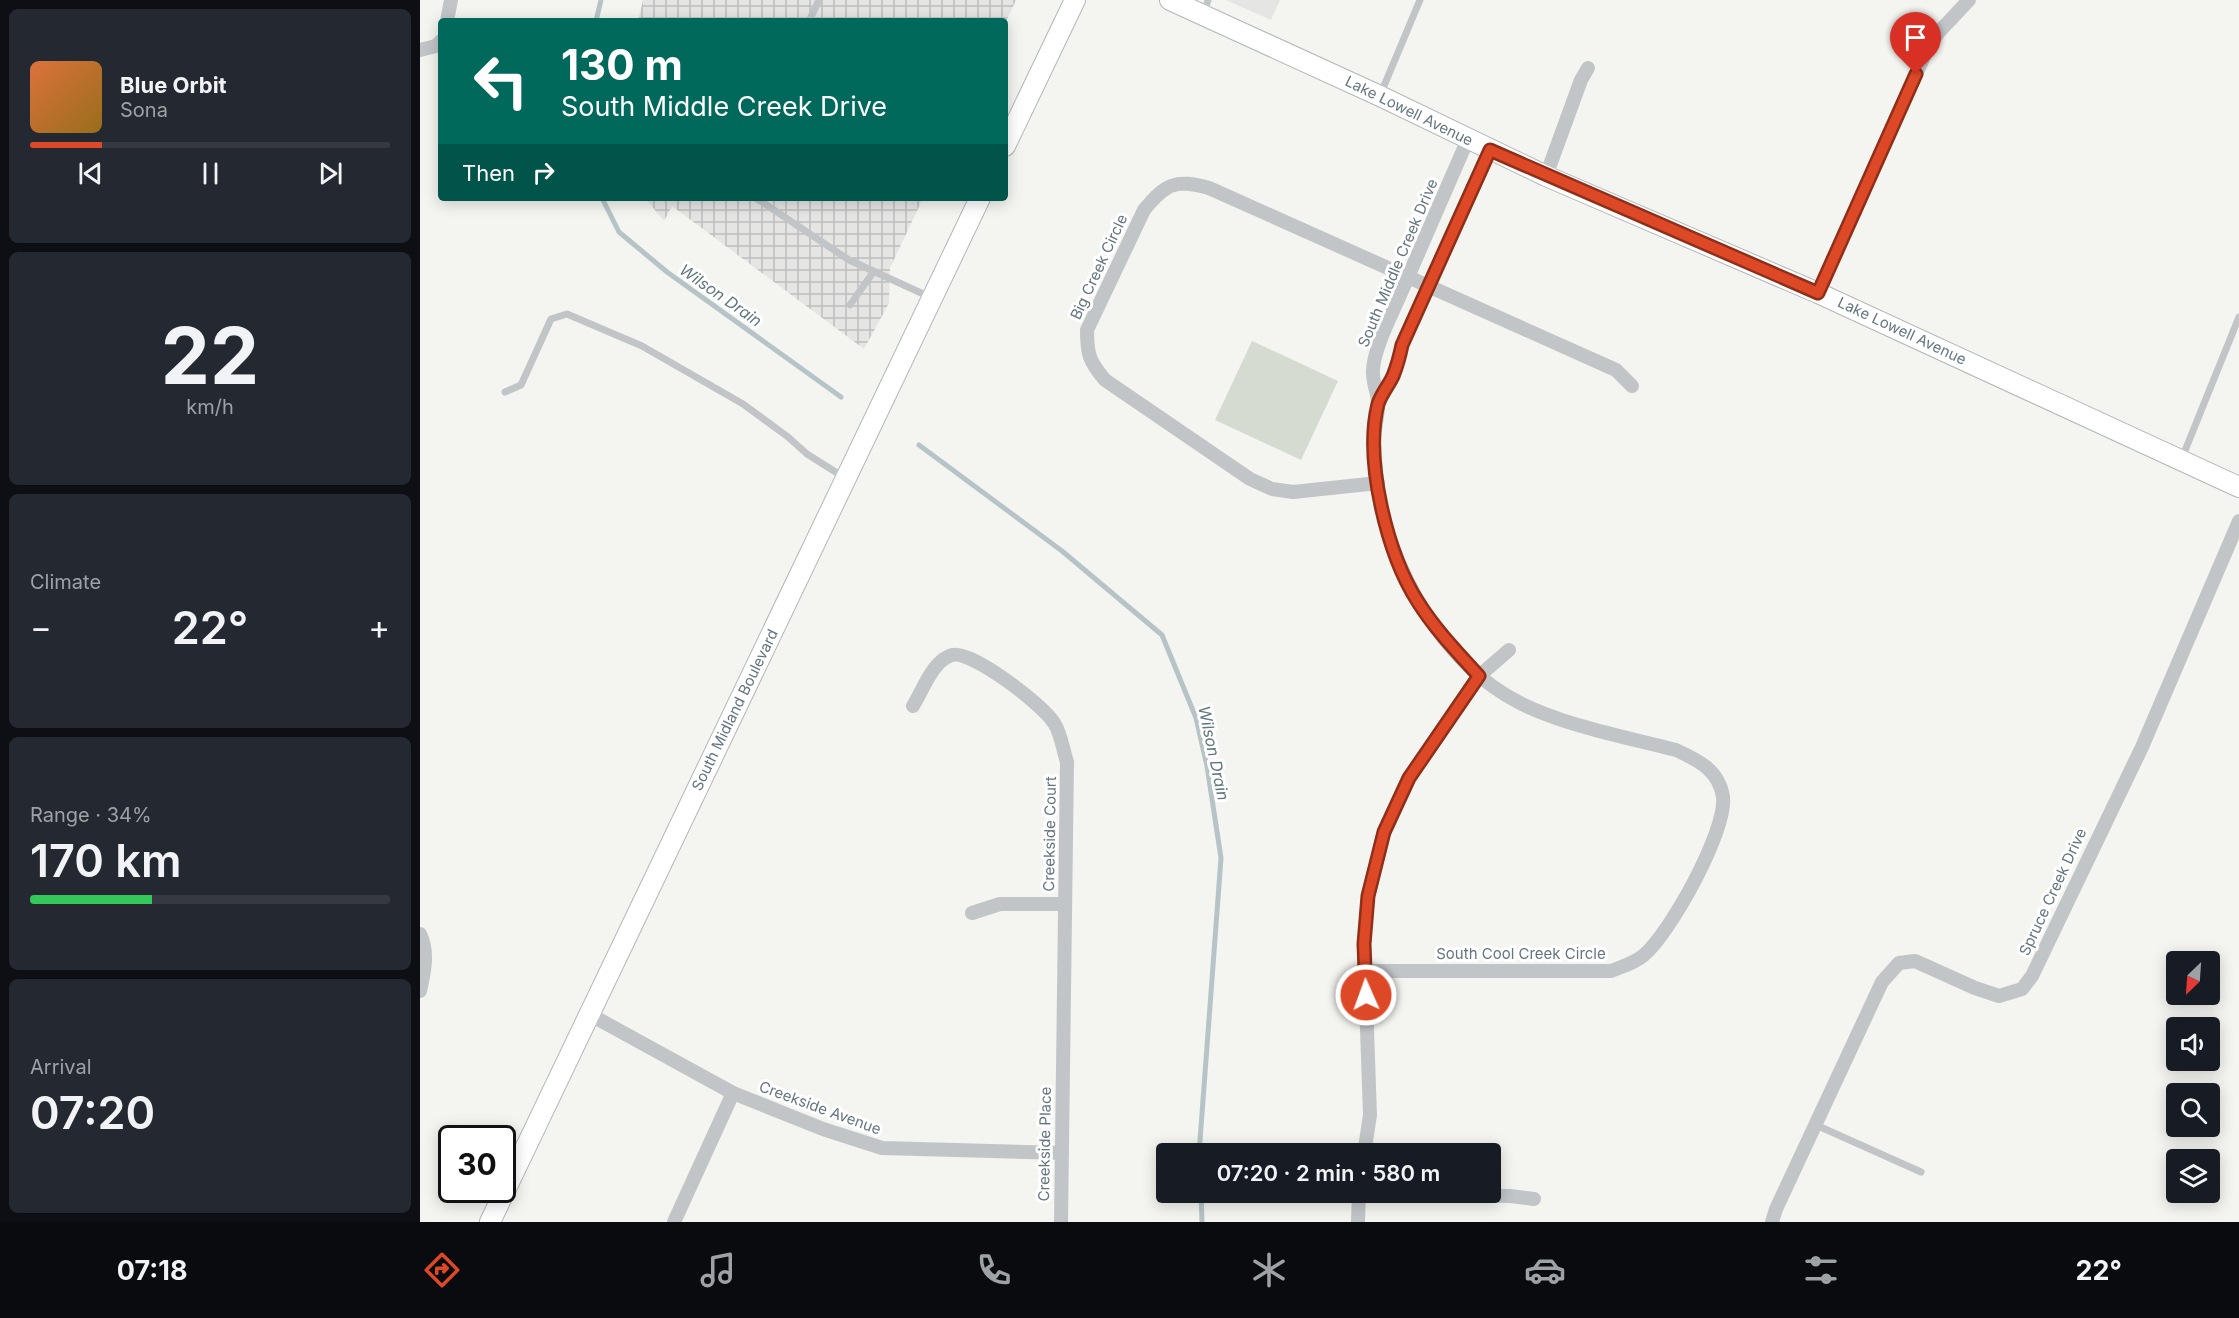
<!DOCTYPE html>
<html lang="en">
<head>
<meta charset="utf-8">
<style>
	body { margin:0; font-family:Inter,sans-serif; background:#242831; color:#f1f3f6; height:100vh; display:flex; flex-direction:column; font-size:22px; white-space:nowrap }
	* { box-sizing:border-box; margin:0 }
	p { font-size:20px; color:#9ea1a6 }
	.icon { flex:none; width:33px; height:33px; fill:none; stroke:currentColor; stroke-width:2; stroke-linecap:round; stroke-linejoin:round }
	.map { position:relative; flex:1; overflow:hidden }
	.details { display:flex; flex-direction:column; gap:9px; padding:9px; background:#0d0f14; width:420px }
	.details>* { flex:none }
	.banner { position:absolute; left:18px; top:18px; width:570px; height:183px; border-radius:6px; box-shadow:0 3px 15px #0003; background:#00695c; color:#fff; overflow:hidden }
	.needle { width:39px; rotate:205deg }
	.controls { position:absolute; left:1746px; top:951px; display:grid; gap:12px }
	.controls a { display:grid; place-items:center; width:54px; height:54px; border-radius:6px; background:#171b24; box-shadow:0 3px 15px #0003; font-size:30px }
	.speed { position:absolute; left:18px; top:1125px; display:flex; gap:12px; font-size:30px; font-weight:700; text-align:center }
	.speed>* { display:grid; place-content:center; width:78px; height:78px; border-radius:50%; background:#171b24; box-shadow:0 3px 15px #0003; line-height:1 }
	.speed .limit { border:3px solid #111; border-radius:9px; background:#fff; color:#111 }
	.pin { position:absolute; display:grid; place-items:center; width:51px; height:51px; color:#fff; margin:-62px -26px; border-radius:50% 50% 50% 0; rotate:-45deg; box-shadow:0 0 6px #0007 }
	.pin .icon { rotate:45deg }
	.me { position:absolute; width:66px; margin:-33px; rotate:358deg; stroke-linejoin:round; filter:drop-shadow(0 0 4px #0008) }
	.turn { display:flex; align-items:center; gap:21px; height:126px; padding:0 24px; font-size:27px }
	.turn .icon { width:78px; height:78px; stroke-width:2.5 }
	.turn b { display:block; font-size:42px; line-height:51px }
	.then { display:flex; align-items:center; height:57px; padding:0 24px; background:#0003; gap:12px; font-size:22px }
	.big { font-size:45px; font-weight:600; line-height:1.1 }
	.details .tile { flex:1; display:flex; flex-direction:column; justify-content:center; gap:9px; min-width:0; padding:0 21px; border-radius:9px; background:#242831 }
	.details .dial { align-items:center; gap:0 }
	.dial b { font-size:78px; line-height:1 }
	.song { display:flex; align-items:center; gap:18px }
	.cover { width:72px; height:72px; border-radius:9px; background:linear-gradient(135deg,hsl(20 70% 55%),hsl(40 70% 35%)) }
	.played { height:6px; border-radius:3px; background:linear-gradient(90deg,#dd4827 20%,#363941 20%) }
	.keys { display:flex; justify-content:space-around; direction:ltr }
	.heat { display:flex; justify-content:space-between; align-items:center; font-size:33px; direction:ltr }
	.charge { height:9px; border-radius:4px; background:linear-gradient(90deg,#34c759 34%,#363941 0) }
	.trip { position:absolute; left:736px; top:1143px; width:345px; height:60px; border-radius:6px; background:#171b24; box-shadow:0 3px 15px #0003; font-weight:600; line-height:60px; text-align:center }
	.tabs { display:flex; height:96px; justify-content:space-around; align-items:center; background:#090b0e; color:#9ea1a6 }
	.tabs .icon { width:42px; height:42px }
	.tabs .on { color:#dd4827 }
	.tabs b { font-size:27px; color:#f1f3f6 }
	main { display:flex; flex:1; min-height:0 }
	.map>svg:first-child { display:block }
	.built { fill:#e5e5e4 }
	.industrial { fill:url(#industrial-grid) }
	.park { fill:#d5dbd1 }
	.lines { fill:none; stroke-linecap:round; stroke-linejoin:round }
	.stream { stroke:#b7c4c7; stroke-width:5 }
	.secondary-casing { stroke:#b2b7ba; stroke-width:22 }
	.service { stroke:#c2c5c8; stroke-width:7 }
	.minor { stroke:#c2c5c8; stroke-width:14 }
	.secondary { stroke:#fff; stroke-width:20 }
	.route-casing { stroke:#902f19; stroke-width:15 }
	.route { stroke:#dd4827; stroke-width:10 }
	.labels { text-anchor:middle; stroke-width:6; stroke-linejoin:round; paint-order:stroke }
	.street-label { font-size:15px; fill:#647580; stroke:#fff }
	.water-label { font-size:16px; font-style:italic; fill:#5f777e; stroke:#fff }
</style>
</head>
<body>
<main>
<section class="details">
<div class="tile">
<div class="song"><i class="cover"></i><div><b>Blue Orbit</b><p>Sona</p></div></div>
<div class="played"></div>
<div class="keys"><svg class="icon" aria-label="previous" viewBox="0 0 24 24"><path d="M18 5L8 12l10 7zM5 5v14"/></svg><svg class="icon" aria-label="pause" viewBox="0 0 24 24"><path d="M8 5v14M16 5v14"/></svg><svg class="icon" aria-label="next" viewBox="0 0 24 24"><path d="M6 5l10 7-10 7zM19 5v14"/></svg></div>
</div>
<div class="tile dial"><b>22</b><p>km/h</p></div>
<div class="tile"><p>Climate</p>
<div class="heat"><a>−</a><b class="big">22°</b><a>+</a></div>
</div>
<div class="tile"><p>Range · 34%</p><b class="big">170 km</b><div class="charge"></div></div>
<div class="tile"><p>Arrival</p><b class="big">07:20</b></div>
</section>
<div class="map">
<svg width="1819" height="1222" viewBox="0 0 1819 1222">
	<defs>
		<pattern id="industrial-grid" width="8" height="8" patternUnits="userSpaceOnUse" patternTransform="scale(1.5)"><rect width="8" height="8" fill="#e5e5e4"/><path d="M0 4h8M4 0v8" fill="none" stroke="#bdbebe"/></pattern>
	</defs>
	<rect width="100%" height="100%" fill="#f4f4f0"/>
	<polygon class="built" points="806,0 860,0 851,20"/>
	<g class="industrial">
		<polygon points="223,0 596,0 585,24 585,21 218,21"/>
		<polygon points="225,198 503,198 470,268 469,303 444,349 252,206 244,221"/>
	</g>
	<polygon class="park" points="832,341 918,381 881,460 795,420"/>
	<g class="lines">
		<g class="stream">
			<polyline points="176,21 181,0"/>
			<polyline points="182,198 199,232 247,272 421,397"/>
			<polyline points="499,445 642,551 742,635 776,718 787,766 801,858 779,1154"/>
			<polyline points="781,1192 782,1222"/>
		</g>
		<defs>
			<g id="secondary">
				<polyline points="750,0 960,96 1126,176 1398,293 1819,487"/>
				<polyline points="585,146 655,0"/>
				<polyline points="70,1222 560,198"/>
			</g>
		</defs>
		<use href="#secondary" class="secondary-casing"/>
		<g class="service">
			<polyline points="784,13 788,0"/>
			<polyline points="389,21 399,0"/>
			<polyline points="961,93 1000,0"/>
			<polyline points="336,198 429,260 510,297"/>
			<polyline points="430,305 454,271"/>
			<polyline points="85,392 101,385 131,319 147,314 222,346 323,404 368,437 387,454 425,478"/>
			<polyline points="1762,458 1819,317"/>
			<polyline points="1396,1125 1501,1172"/>
		</g>
		<g class="minor">
			<polyline points="27,21 31,0"/>
			<polyline points="0,50 16,46 21,41"/>
			<polyline points="1126,176 1161,80 1168,68"/>
			<polyline points="1398,293 1506,52 1518,33 1549,0"/>
			<polyline points="959,402 974,375 982,345 1070,150"/>
			<path d="M958 483 873 492 852 489 830 479 685 380C669 361 667 354 667 330L724 210C746 183 756 179 789 188L1196 370 1212 386"/>
			<path d="M493 706C503 690 513 660 532 655 552 650 623 705 634 723 641 733 643 750 647 762L641 1222"/>
			<polyline points="552,913 580,904 645,904"/>
			<path d="M0 934C9 952 4 973 0 991"/>
			<path d="M945 971H1191C1201 967 1215 963 1224 955 1250 933 1307 831 1303 797 1299 770 1278 760 1256 750 1206 737 1146 726 1100 703 1023 664 967 566 957 482 956 469 954 455 954 442 954 428 959 414 958 401 957 391 952 380 953 370 954 348 972 314 981 293 1003 242 1026 190 1048 139"/>
			<polyline points="169,1014 313,1093 403,1129 462,1148 642,1153"/>
			<polyline points="944,1154 950,1115 944,944 948,896 964,832 989,778 1059,676 1089,650"/>
			<polyline points="939,1193 1090,1196 1114,1199"/>
			<polyline points="254,1222 313,1093"/>
			<polyline points="938,1222 939,1192"/>
			<polyline points="1352,1222 1356,1209 1462,982 1479,963 1495,961 1555,988 1579,996 1602,989 1612,976 1722,747 1819,521"/>
		</g>
		<use href="#secondary" class="secondary"/>
	</g>
	<g class="lines">
		<defs>
			<path id="route" d="M946 995 944 944 948 896 964 832 989 778 1059 676C1037 652 1015 629 998 602 967 554 944 460 958 404 961 394 969 385 973 376 977 366 980 355 982 345L1070 150 1398 293 1496 74"/>
		</defs>
		<use href="#route" class="route-casing"/>
		<use href="#route" class="route"/>
	</g>
	<g class="labels">
		<g class="street-label">
			<text transform="translate(989 111) rotate(26)" y="5">Lake Lowell Avenue</text>
			<text transform="translate(978 263) rotate(-67)" y="5">South Middle Creek Drive</text>
			<text transform="translate(679 267) rotate(-65)" y="5">Big Creek Circle</text>
			<text transform="translate(1482 331) rotate(25)" y="5">Lake Lowell Avenue</text>
			<text transform="translate(315 710) rotate(-64)" y="5">South Midland Boulevard</text>
			<text transform="translate(630 834) rotate(-89)" y="5">Creekside Court</text>
			<text transform="translate(1633 892) rotate(-65)" y="5">Spruce Creek Drive</text>
			<text x="1101" y="959">South Cool Creek Circle</text>
			<text transform="translate(400 1108) rotate(20)" y="5">Creekside Avenue</text>
			<text transform="translate(625 1144) rotate(-89)" y="5">Creekside Place</text>
		</g>
		<g class="water-label">
			<text transform="translate(301 295) rotate(35)" y="6">Wilson Drain</text>
			<text transform="translate(794 753) rotate(78)" y="6">Wilson Drain</text>
		</g>
	</g>
</svg>
<div class="controls">
<a><svg class="needle" viewBox="-14 -14 28 28"><path d="M0-13l5 13h-10z" fill="#e53935"/><path d="M0 13l5-13h-10z" fill="#9ea1a6"/></svg></a>
<a><svg class="icon" aria-label="sound" viewBox="0 0 24 24"><path d="M4 9h4l5-4v14l-5-4H4zM17 9q2 3 0 6"/></svg></a>
<a><svg class="icon" aria-label="search" viewBox="0 0 24 24"><circle cx="10" cy="10" r="6"/><path d="M15 15l6 6"/></svg></a>
<a><svg class="icon" aria-label="layers" viewBox="0 0 24 24"><path d="M12 4l9 5-9 5-9-5zM3 14l9 5 9-5"/></svg></a>
</div>
<div class="speed"><div class="limit">30</div></div>
<div class="pin" style="left:1496px;top:74px;background:#d93025"><svg class="icon" aria-label="arrive" viewBox="0 0 24 24"><path d="M6 21V4h12l-3 4 3 4H6"/></svg></div>
<svg class="me" style="left:946px;top:995px" viewBox="-20 -20 40 40"><circle r="17" fill="#dd4827" stroke="#fff" stroke-width="3"/><path d="M0-11L8 9 0 5-8 9z" fill="#fff"/></svg>
<div class="trip">07:20 · 2 min · 580 m</div>
<div class="banner">
<div class="turn"><svg class="icon" aria-label="left" viewBox="0 0 24 24"><path d="M17 20v-9H6M10 6l-5 5 5 5"/></svg><div><b>130 m</b>South Middle Creek Drive</div></div>
<div class="then">Then<svg class="icon" aria-label="right" viewBox="0 0 24 24"><path d="M7 20v-9h11M14 6l5 5-5 5"/></svg></div>
</div>
</div>
</main>
<nav class="tabs">
<b>07:18</b>
<svg class="icon on" aria-label="directions" viewBox="0 0 24 24"><path d="M12 3l9 9-9 9-9-9zM9 14v-3h6M13 9l2 2-2 2"/></svg>
<svg class="icon" aria-label="music" viewBox="0 0 24 24"><path d="M9 18V5l10-2v13"/><circle cx="6" cy="18" r="3"/><circle cx="16" cy="16" r="3"/></svg>
<svg class="icon" aria-label="phone" viewBox="0 0 24 24"><path d="M5 4h4l2 5-3 2q2 4 5 5l2-3 5 2v4C11 20 4 13 5 4z"/></svg>
<svg class="icon" aria-label="climate" viewBox="0 0 24 24"><path d="M12 3v18M4 7l16 10M4 17L20 7"/></svg>
<svg class="icon" aria-label="car" viewBox="0 0 24 24"><path d="M5 17H2v-5l4-1 3-4h7l3 4 3 1v5h-3M9 17h6M6 11h13"/><circle cx="7" cy="17" r="2"/><circle cx="17" cy="17" r="2"/></svg>
<svg class="icon" aria-label="filters" viewBox="0 0 24 24"><path d="M4 7h16M4 17h16"/><circle cx="9" cy="7" r="2"/><circle cx="15" cy="17" r="2"/></svg>
<b>22°</b>
</nav>
</body>
</html>
